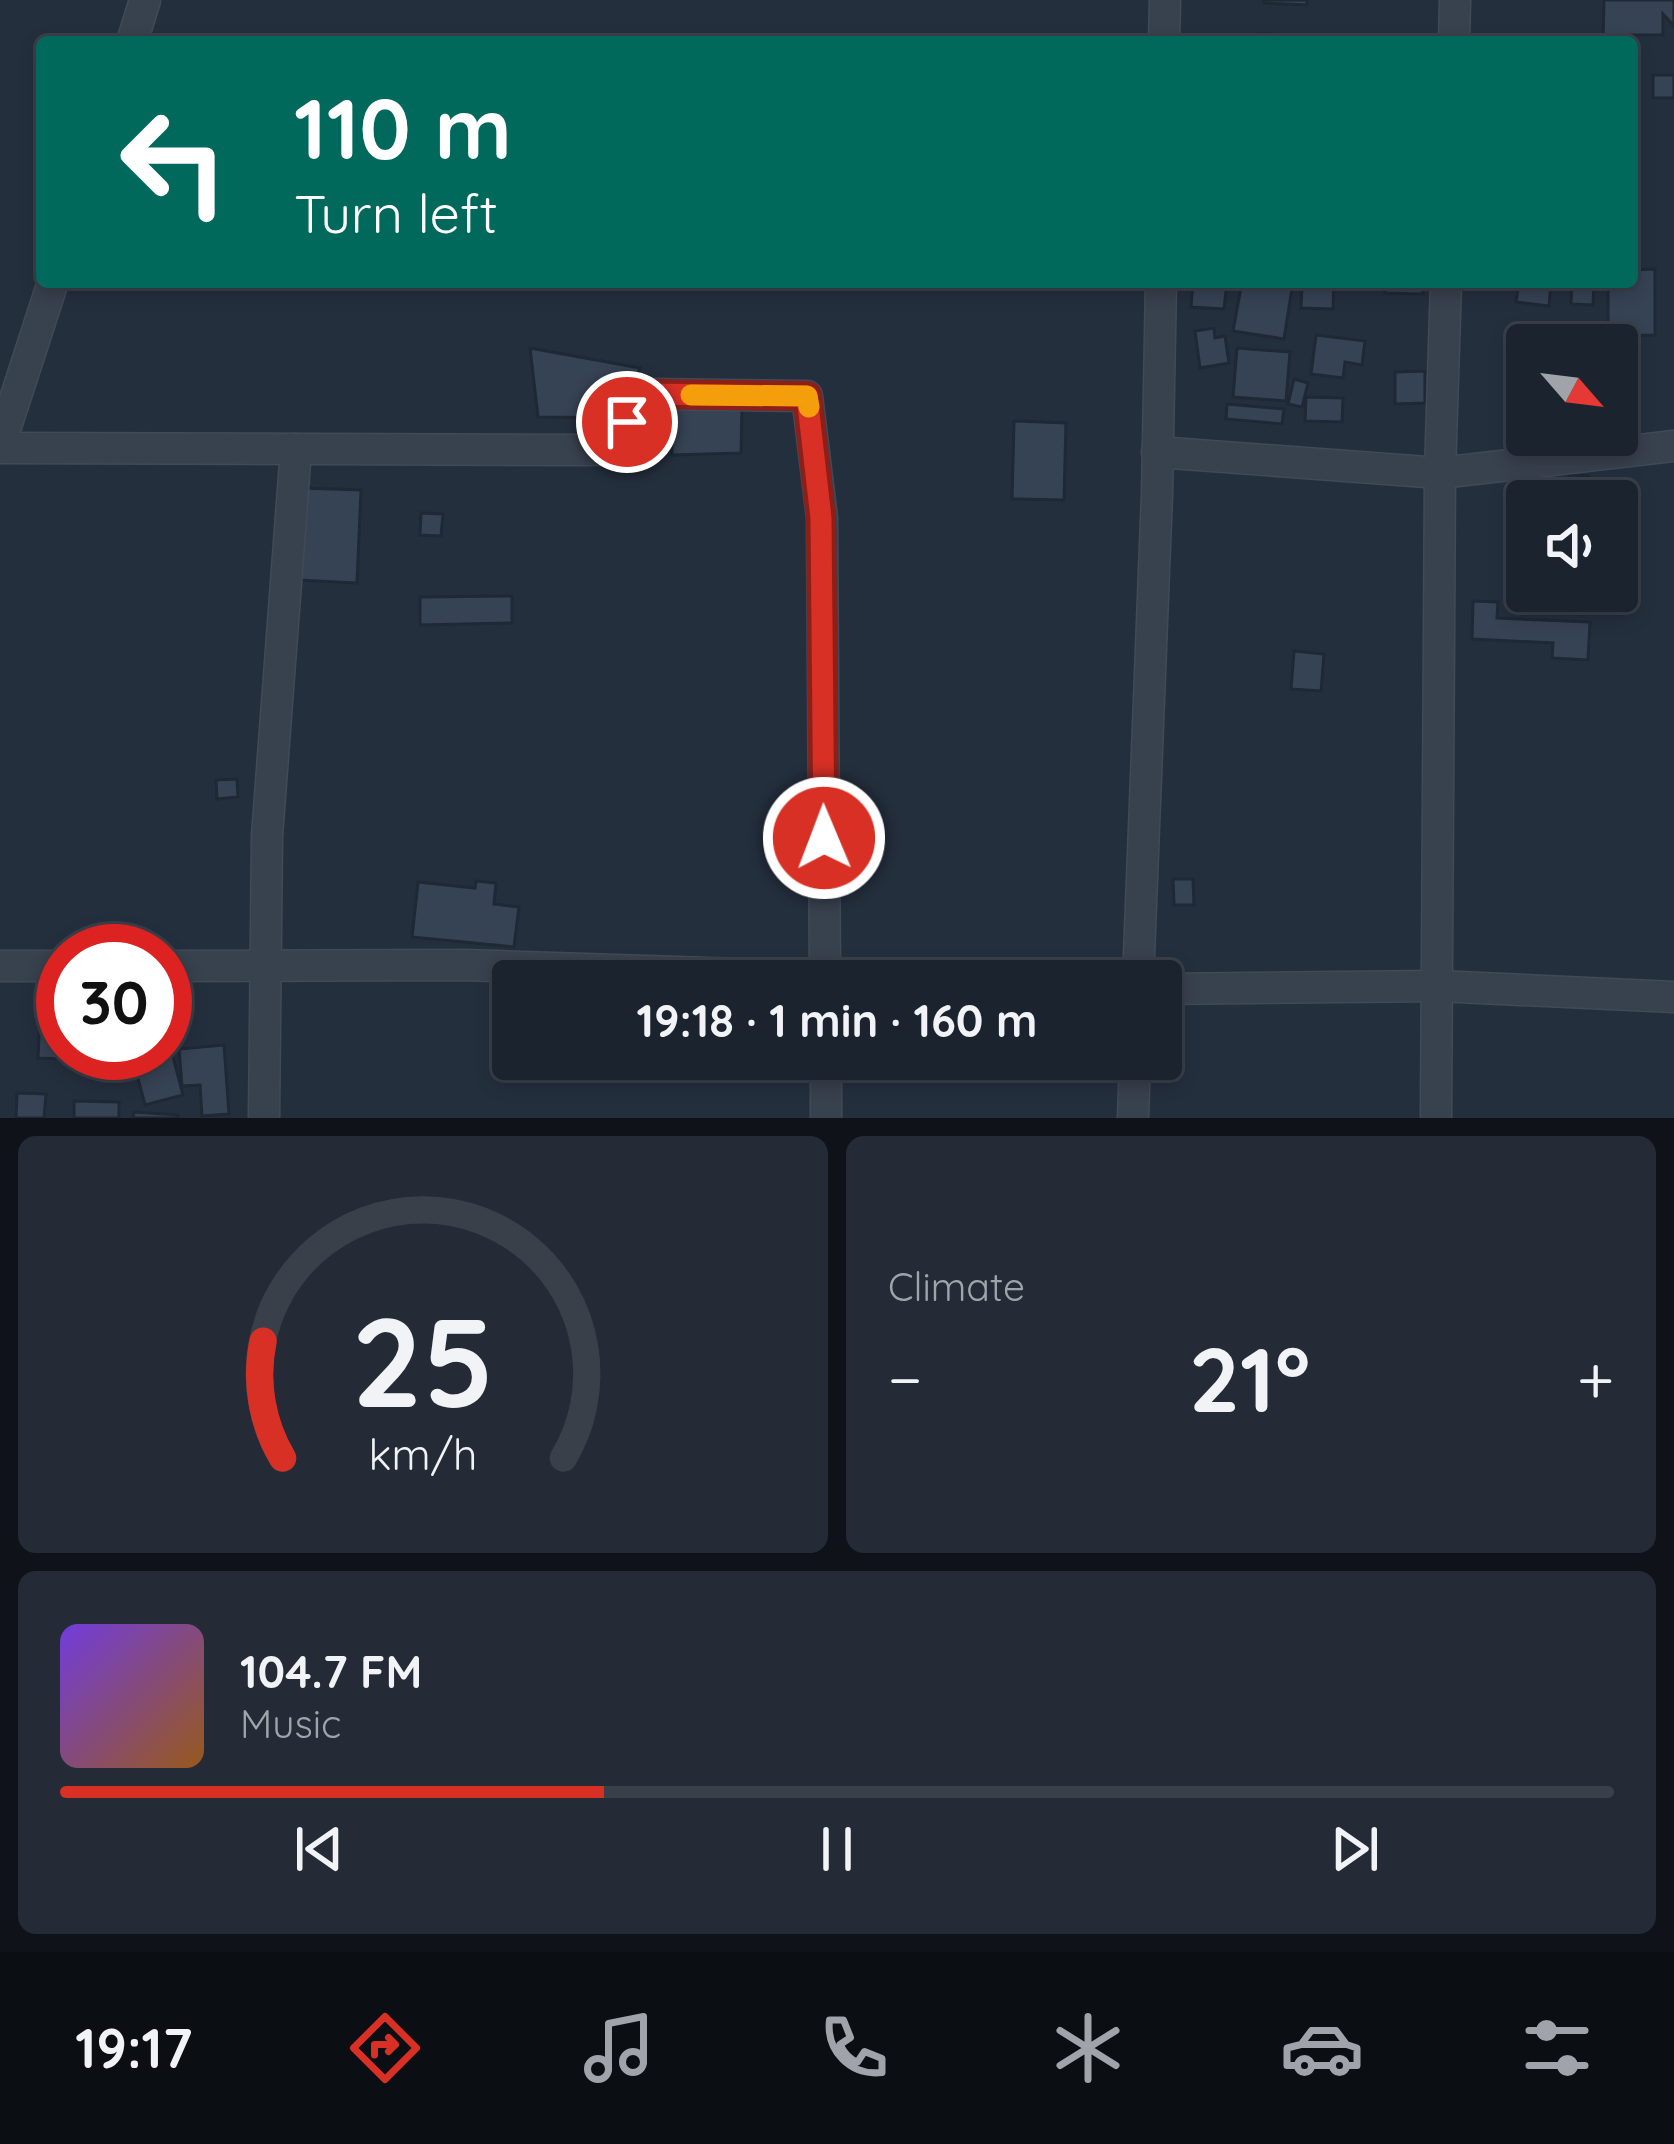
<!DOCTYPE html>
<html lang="en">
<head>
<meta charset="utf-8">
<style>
	body { margin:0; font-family:Quicksand,sans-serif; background:#242b36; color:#f1f3f6; height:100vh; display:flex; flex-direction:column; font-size:45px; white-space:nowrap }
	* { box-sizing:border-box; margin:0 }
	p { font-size:39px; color:#a0a4aa }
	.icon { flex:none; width:66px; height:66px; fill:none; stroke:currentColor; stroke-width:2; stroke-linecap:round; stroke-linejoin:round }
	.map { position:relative; height:1118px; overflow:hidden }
	.panel { display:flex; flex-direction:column; gap:18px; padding:18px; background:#0f1319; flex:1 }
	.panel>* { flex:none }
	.hud { position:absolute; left:36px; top:36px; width:1602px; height:252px; border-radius:12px; box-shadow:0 6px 18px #0003,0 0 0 3px #39404a; background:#00695c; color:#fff; overflow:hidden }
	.needle { width:78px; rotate:118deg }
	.tools { position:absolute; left:1506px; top:324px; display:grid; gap:24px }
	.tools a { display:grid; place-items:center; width:132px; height:132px; border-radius:12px; background:#1b232e; box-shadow:0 6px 18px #0003,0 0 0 3px #39404a; font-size:60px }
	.speed { position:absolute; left:36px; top:924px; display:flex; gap:24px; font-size:60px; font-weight:700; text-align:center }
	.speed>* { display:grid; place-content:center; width:156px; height:156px; border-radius:50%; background:#1b232e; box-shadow:0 6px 18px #0003,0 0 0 3px #39404a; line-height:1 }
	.speed .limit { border:18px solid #d22; background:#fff; color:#111 }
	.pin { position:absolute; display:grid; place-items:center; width:102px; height:102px; color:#fff; margin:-51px; border:6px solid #fff; border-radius:50%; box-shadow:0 3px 12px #0007 }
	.me { position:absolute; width:132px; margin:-66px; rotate:359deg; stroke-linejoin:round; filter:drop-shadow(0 0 9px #0008) }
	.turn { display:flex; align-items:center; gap:42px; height:252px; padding:0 60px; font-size:54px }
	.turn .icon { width:156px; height:156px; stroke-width:2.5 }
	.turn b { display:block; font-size:84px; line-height:102px }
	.big { font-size:90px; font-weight:700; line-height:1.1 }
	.panel .widget { flex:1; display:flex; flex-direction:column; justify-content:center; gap:18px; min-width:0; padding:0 42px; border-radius:18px; background:#242b36 }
	.panel .dial { align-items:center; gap:0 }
	.dial svg { height:312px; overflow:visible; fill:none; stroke:#39404a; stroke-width:7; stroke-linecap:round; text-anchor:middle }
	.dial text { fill:#f1f3f6; stroke:none }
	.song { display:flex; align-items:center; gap:36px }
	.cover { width:144px; height:144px; border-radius:18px; background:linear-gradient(135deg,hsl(260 70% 55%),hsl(30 70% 35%)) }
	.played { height:12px; border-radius:6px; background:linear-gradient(90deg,#d93025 35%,#39404a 35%) }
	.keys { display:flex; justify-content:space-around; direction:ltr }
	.heat { display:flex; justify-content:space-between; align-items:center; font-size:66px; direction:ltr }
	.panel .tiles { flex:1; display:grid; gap:18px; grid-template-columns:1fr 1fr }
	.widget:last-child { grid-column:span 2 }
	.trip { position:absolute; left:492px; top:960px; width:690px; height:120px; border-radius:12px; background:#1b232e; box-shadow:0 6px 18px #0003,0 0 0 3px #39404a; font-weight:700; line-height:120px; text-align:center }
	.dock { display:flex; height:192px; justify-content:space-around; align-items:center; background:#0b0e12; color:#a0a4aa }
	.dock .icon { width:84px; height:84px }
	.dock .on { color:#d93025 }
	.dock b { font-size:54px; color:#f1f3f6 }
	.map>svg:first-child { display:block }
	.building { fill:#364354; stroke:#1f2835; stroke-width:3 }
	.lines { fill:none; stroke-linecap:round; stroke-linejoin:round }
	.minor-casing { stroke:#414a57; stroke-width:33 }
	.minor { stroke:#38414e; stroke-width:30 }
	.route-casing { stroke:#8d1f18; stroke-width:30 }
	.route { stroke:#d93025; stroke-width:21 }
	.slow { stroke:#f59e0b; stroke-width:21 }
</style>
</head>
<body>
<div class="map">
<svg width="1674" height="1118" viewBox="0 0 1674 1118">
	<rect width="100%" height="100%" fill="#242f3e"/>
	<g class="building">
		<polygon points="1264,0 1307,0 1307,5 1264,3"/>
		<polygon points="1604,0 1674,0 1674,26 1663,14 1663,35 1620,35 1620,42 1603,42"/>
		<polygon points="1257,34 1299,35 1299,42 1257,42"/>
		<rect x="1653" y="75" width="21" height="23"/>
		<polygon points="1655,269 1655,335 1608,336 1608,282 1632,282 1632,270"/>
		<polygon points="1193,282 1227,282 1224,309 1191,307"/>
		<polygon points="1242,282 1293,282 1284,339 1233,331"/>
		<polygon points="1302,282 1334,282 1333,309 1301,308"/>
		<polygon points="1385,282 1423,282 1423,294 1385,293"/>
		<polygon points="1519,282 1551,282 1549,306 1516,302"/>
		<polygon points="1572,282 1594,282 1593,305 1571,304"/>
		<polygon points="1214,328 1215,338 1225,336 1229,363 1200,368 1195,331"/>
		<polygon points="1316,335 1365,341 1362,365 1345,362 1343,378 1311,374"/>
		<polygon points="530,348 640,368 623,418 538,417"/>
		<polygon points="1237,348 1290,352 1286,401 1233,397"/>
		<polygon points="1425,371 1425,403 1395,404 1395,372"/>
		<polygon points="1294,379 1308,383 1302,407 1288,404"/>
		<polygon points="1306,397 1343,398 1342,422 1305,421"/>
		<polygon points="1227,404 1284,409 1282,424 1226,419"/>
		<polygon points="742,407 741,453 672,455 671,408"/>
		<polygon points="1014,421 1066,423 1064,500 1012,499"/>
		<polygon points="1569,475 1589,476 1589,499 1569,499"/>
		<polygon points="301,488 361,490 357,583 297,580"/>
		<polygon points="421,513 443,514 441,536 420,535"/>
		<polygon points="1513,564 1527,564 1530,592 1512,591"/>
		<polygon points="1547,591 1565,596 1560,613 1542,608"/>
		<polygon points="1569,592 1586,597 1581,615 1563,611"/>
		<polygon points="512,596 512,623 420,625 420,597"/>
		<polygon points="1473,601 1498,602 1497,618 1590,622 1588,660 1552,658 1553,643 1472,639"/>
		<polygon points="1294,651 1324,654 1321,691 1291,689"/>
		<polygon points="237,779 238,797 217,799 216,780"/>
		<polygon points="1173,879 1193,879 1194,905 1174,905"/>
		<polygon points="476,881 496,883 494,904 519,907 514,947 412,937 418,882 475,888"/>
		<polygon points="40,1013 63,1014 63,1053 118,1053 118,1061 38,1058"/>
		<polygon points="170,1045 183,1095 145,1105 132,1056 165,1053 165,1047"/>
		<polygon points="224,1045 229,1114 202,1116 200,1085 182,1086 179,1049"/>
		<polygon points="17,1093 46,1094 44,1118 16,1118"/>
		<polygon points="74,1101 119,1102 119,1118 74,1118"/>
		<polygon points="134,1112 178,1115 178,1118 133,1118"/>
	</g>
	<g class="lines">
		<defs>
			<g id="minor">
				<polyline points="132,42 145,0"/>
				<polyline points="1164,42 1165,0"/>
				<polyline points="1454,42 1455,0"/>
				<polyline points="0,445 53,282"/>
				<polyline points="0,448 603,450 650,394 807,396 822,518 825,981"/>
				<polyline points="1157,452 1440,473 1674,446"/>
				<polyline points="0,966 63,966"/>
				<polyline points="165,966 463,965 957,981"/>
				<polyline points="1138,981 1157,494 1161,282"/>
				<polyline points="1161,989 1437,986 1674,997"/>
				<polyline points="826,1059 826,1118"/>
				<polyline points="264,1118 267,836 296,449"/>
				<polyline points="1133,1118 1135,1059"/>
				<polyline points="1436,1118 1440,473 1446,282"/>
			</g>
		</defs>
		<use href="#minor" class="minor-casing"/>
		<use href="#minor" class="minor"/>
	</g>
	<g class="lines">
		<defs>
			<polyline id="route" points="627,422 650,394 807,396 821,518 824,838"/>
		</defs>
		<use href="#route" class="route-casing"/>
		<use href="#route" class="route"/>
		<polyline class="slow" points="691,395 807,396 809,407"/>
	</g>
</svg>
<div class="tools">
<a><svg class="needle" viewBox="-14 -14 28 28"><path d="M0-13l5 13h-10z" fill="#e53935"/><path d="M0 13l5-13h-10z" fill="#a0a4aa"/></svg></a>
<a><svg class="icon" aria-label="sound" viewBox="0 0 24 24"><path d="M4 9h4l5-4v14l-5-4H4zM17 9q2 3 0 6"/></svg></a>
</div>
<div class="speed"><div class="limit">30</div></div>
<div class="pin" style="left:627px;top:422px;background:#d93025"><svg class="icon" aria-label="arrive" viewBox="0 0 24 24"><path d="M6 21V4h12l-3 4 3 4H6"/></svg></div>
<svg class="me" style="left:824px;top:838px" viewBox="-20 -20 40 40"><circle r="17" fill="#d93025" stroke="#fff" stroke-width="3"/><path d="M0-11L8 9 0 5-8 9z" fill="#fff"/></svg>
<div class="trip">19:18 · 1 min · 160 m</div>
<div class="hud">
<div class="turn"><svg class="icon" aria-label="left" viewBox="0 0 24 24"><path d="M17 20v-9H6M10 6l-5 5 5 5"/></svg><div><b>110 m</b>Turn left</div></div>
</div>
</div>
<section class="panel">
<div class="tiles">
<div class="widget dial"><svg viewBox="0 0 100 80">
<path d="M14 69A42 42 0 1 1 86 69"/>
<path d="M14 69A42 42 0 0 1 9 39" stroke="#d93025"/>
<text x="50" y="56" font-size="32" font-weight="700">25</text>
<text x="50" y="72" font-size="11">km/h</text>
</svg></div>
<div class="widget"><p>Climate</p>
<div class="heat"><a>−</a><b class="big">21°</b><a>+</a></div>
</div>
<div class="widget">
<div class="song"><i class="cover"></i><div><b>104.7 FM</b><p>Music</p></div></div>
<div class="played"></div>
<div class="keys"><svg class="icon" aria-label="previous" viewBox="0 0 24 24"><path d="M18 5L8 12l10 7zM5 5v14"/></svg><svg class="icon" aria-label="pause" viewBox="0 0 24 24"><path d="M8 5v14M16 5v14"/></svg><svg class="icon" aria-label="next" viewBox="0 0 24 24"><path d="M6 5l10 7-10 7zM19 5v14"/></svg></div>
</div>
</div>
</section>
<nav class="dock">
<b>19:17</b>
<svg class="icon on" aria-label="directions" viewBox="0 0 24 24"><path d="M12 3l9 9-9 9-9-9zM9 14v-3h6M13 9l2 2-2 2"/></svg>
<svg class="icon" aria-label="music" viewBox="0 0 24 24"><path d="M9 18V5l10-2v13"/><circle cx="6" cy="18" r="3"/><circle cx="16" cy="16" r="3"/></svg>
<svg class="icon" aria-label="phone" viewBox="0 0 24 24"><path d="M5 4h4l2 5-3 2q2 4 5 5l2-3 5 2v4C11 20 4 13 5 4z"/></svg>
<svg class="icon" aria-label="climate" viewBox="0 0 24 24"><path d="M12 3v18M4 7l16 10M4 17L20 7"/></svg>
<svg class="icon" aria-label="car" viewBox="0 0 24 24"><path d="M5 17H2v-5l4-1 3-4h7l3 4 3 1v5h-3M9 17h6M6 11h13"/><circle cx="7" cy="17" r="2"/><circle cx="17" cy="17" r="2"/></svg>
<svg class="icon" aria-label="filters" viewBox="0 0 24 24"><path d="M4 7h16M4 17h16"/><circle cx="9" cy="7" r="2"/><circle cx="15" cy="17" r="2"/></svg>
</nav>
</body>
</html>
